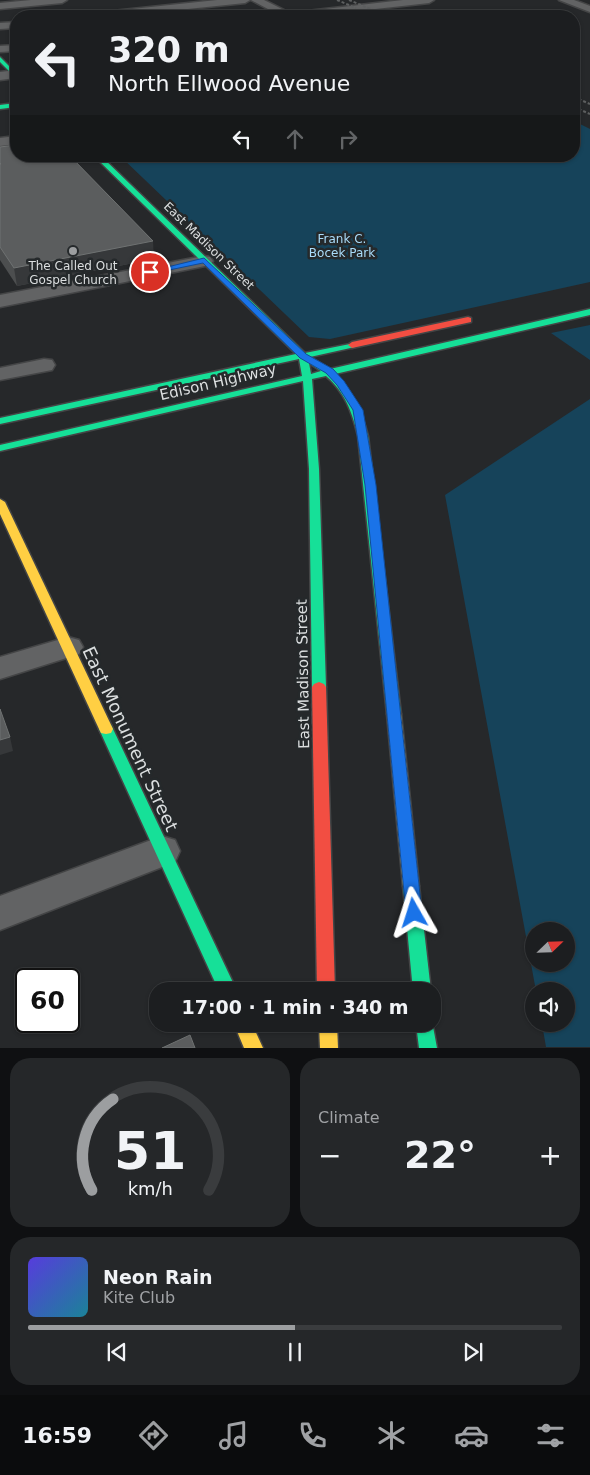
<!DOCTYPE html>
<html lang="en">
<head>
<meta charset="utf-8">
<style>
	body { margin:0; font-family:"DejaVu Sans",sans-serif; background:#252729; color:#f1f3f6; height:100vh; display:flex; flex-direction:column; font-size:19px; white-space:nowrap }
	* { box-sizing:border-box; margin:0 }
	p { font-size:16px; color:#a0a2a5 }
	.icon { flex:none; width:28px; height:28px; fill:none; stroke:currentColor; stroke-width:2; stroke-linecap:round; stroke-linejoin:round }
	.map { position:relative; height:1048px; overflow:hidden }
	.drawer { display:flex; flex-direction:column; gap:10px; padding:10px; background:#0f1012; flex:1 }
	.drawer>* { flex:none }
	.top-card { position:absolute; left:10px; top:10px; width:570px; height:152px; border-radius:20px; box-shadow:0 1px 4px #0004,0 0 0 1px #3a3c3e; background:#1c1e20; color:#f1f3f6; overflow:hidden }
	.needle { width:32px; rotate:67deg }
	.fabs { position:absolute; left:525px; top:922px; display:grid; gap:10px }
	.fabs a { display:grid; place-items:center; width:50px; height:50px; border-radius:50%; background:#1c1e20; box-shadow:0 1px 4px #0004,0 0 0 1px #3a3c3e; font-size:25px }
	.speed { position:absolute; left:15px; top:968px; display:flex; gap:10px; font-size:25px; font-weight:700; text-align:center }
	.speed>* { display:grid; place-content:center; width:65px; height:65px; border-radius:50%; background:#1c1e20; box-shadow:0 1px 4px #0004,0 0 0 1px #3a3c3e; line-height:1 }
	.speed .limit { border:2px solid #111; border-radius:8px; background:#fff; color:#111 }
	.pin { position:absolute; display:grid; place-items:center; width:42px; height:42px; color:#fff; margin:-21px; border:2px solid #fff; border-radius:50%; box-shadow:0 1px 5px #0007 }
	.me { position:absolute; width:55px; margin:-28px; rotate:354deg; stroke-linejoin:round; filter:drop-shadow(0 0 4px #0008) }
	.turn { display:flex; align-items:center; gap:18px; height:105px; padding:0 15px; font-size:22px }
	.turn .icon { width:65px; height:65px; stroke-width:2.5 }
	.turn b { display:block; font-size:35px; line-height:42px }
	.lanes { display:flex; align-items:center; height:48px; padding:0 15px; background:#0003; justify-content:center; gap:25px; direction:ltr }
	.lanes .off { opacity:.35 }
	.big { font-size:38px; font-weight:600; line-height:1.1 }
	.drawer .widget { flex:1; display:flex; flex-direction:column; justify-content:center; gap:8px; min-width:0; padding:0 18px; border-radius:20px; background:#252729 }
	.drawer .dial { align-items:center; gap:0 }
	.dial svg { height:130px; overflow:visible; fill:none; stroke:#3a3c3e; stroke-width:7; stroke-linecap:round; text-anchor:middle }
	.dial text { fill:#f1f3f6; stroke:none }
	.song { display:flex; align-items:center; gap:15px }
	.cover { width:60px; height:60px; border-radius:8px; background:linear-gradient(135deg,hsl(250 70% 55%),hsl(190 70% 35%)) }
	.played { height:5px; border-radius:2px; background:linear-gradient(90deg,#9c9ea0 50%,#3a3c3e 50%) }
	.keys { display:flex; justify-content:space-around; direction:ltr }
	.heat { display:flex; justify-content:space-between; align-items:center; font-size:28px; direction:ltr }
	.drawer .tiles { flex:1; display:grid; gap:10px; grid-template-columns:1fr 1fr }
	.widget:last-child { grid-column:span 2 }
	.trip { position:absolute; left:149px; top:982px; width:292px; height:50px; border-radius:20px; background:#1c1e20; box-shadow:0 1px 4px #0004,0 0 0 1px #3a3c3e; font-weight:600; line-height:50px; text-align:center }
	.tabs { display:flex; height:80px; justify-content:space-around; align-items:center; background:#0b0c0d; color:#a0a2a5 }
	.tabs .icon { width:35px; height:35px }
	.tabs .current { color:#9c9ea0 }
	.tabs b { font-size:22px; color:#f1f3f6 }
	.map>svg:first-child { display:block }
	.green { fill:#16435a; fill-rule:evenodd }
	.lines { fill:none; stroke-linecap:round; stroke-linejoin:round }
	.street-casing { stroke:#444546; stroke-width:3 }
	.fast-casing { stroke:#444546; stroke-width:3 }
	.slow-casing { stroke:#444546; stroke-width:3 }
	.jam-casing { stroke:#444546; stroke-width:3 }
	.street { fill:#626364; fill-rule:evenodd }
	.fast { fill:#16e098; fill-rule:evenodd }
	.slow { fill:#ffcf43; fill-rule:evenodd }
	.jam { fill:#f24e42; fill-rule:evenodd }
	.rail { stroke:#5d5f60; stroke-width:2; stroke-dasharray:3 2; stroke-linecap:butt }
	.wall { fill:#4c4e4f }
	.shaded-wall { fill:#36383a }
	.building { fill:#5b5d5e; stroke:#6f7272 }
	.route { fill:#1a73e8; stroke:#114b97 }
	.poi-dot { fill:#9c9ea0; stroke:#25292b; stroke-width:2 }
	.labels { text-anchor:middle; stroke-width:5; stroke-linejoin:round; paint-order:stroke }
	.far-park-label { font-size:12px; fill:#a9dbf9; stroke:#25292b }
	.far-street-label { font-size:12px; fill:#dbdedf; stroke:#25292b }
	.far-poi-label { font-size:12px; fill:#dbdedf; stroke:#25292b }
	.street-label { font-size:15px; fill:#dbdedf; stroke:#25292b }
	.near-street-label { font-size:18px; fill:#dbdedf; stroke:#25292b }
</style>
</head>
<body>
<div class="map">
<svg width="590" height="1048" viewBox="0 0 590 1048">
	<rect width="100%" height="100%" fill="#26282a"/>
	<g class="green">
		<polygon points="574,121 590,129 590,282 330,339 309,337 120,156 574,156"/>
		<polygon points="590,325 590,360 551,333"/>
		<path d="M590 399V1047H546L542 1024H566V991H536L445 495ZM534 931H566V964H534Z"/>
	</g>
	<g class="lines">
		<defs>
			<g id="street">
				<polygon points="31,0 67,0 62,3 0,9 0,3"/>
				<polygon points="217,0 250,0 245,3 121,16 89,16 94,13"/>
				<polygon points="251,0 264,0 290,13 403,0 434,0 429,3 313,16 281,16"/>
				<polygon points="559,0 574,0 590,6 590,12"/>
				<polygon points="16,22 16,28 0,29 0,23"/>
				<polygon points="16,45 16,51 0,52 0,46"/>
				<polygon points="16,70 16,78 0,80 0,72"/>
				<polygon points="16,136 16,144 0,146 0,138"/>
				<polygon points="204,256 210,257 213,261 210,265 0,307 0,295"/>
				<polygon points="44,359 52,360 55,365 52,370 0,380 0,368"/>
				<polygon points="68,637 79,640 83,647 79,654 0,679 0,657"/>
				<polygon points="162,836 175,840 180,851 175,862 0,930 0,896"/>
			</g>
			<g id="fast">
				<polygon points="0,57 16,73 16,78 0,62"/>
				<polygon points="16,103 16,107 0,109 0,105"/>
				<path d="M94 156H101L305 353 355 343V347L310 357 330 369 590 309V315L335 374C353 392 362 412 368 436L401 714 399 718 394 719 389 718 387 714 358 436C352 412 345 392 326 376L312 379 319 469 326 687 324 690 319 692 314 690 312 687 309 469 303 381 0 451V445L302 376 299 359 0 424V418L296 354ZM309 363 321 371 311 374Z"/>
				<polygon points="106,724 111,725 113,729 237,991 219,991 99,729 101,725"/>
				<polygon points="411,879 417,881 419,886 431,991 413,991 403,886 405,881"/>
				<polygon points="432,1021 437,1048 419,1048 416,1024 432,1024"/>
			</g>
			<g id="slow">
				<polygon points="0,499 5,502 113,729 111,733 106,734 101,733 99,729 0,514"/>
				<polygon points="394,709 399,710 401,714 419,886 417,891 411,893 405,891 403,886 387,714 389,710"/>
				<polygon points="234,1024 252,1024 263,1048 244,1048"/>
				<polygon points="319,1024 337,1024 338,1048 320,1048"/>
			</g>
			<g id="jam">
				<polygon points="468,317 471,318 471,322 352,348 348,345 352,342"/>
				<polygon points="319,682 324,684 326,687 335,991 317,991 312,687 314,684"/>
			</g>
		</defs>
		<use href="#street" class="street-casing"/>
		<use href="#fast" class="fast-casing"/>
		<use href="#slow" class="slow-casing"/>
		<use href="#jam" class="jam-casing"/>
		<use href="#street" class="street"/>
		<use href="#fast" class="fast"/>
		<use href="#slow" class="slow"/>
		<use href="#jam" class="jam"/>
		<g class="rail">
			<polyline points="337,0 356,8"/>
			<polyline points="349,0 387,16"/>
			<polyline points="574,97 590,104"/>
			<polyline points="574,107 590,114"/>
		</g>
	</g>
	<polygon class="wall" points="0,147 154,259 17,286 0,260"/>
	<g class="shaded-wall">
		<polygon points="153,241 154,259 17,286 14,268"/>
		<polygon points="10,737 13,751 0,755 0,740"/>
	</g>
	<g class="building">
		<polygon points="16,145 16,156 70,156 153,241 14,268 0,247 0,164 1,164 0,163 0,147"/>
		<polygon points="0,709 10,737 0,740"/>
		<polygon points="190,1035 195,1048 162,1048"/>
	</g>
	<polygon class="route" points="204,258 306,354 333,369 344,381 363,410 376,485 422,913 420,919 414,921 408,919 406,913 365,485 353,410 337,385 326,373 300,358 203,263 150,274 147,272"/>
	<circle class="poi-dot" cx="73" cy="251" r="5"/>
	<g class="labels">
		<g class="far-park-label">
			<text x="342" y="243">Frank C.<tspan x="342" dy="14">Bocek Park</tspan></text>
		</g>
		<g class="far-street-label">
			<text transform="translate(209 246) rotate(44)" y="4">East Madison Street</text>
		</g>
		<g class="far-poi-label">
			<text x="73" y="270">The Called Out<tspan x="73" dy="14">Gospel Church</tspan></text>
		</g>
		<g class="street-label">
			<text transform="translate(218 382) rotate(-13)" y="5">Edison Highway</text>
			<text transform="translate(303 674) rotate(-91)" y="5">East Madison Street</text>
		</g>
		<g class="near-street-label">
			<text transform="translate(130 739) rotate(65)" y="6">East Monument Street</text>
		</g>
	</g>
</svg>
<div class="fabs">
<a><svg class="needle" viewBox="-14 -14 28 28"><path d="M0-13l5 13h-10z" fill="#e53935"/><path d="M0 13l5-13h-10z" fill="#a0a2a5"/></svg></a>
<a><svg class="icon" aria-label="sound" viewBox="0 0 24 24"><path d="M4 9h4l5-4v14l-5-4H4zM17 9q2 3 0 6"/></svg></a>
</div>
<div class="speed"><div class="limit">60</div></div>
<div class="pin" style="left:150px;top:272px;background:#d93025"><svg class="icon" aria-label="arrive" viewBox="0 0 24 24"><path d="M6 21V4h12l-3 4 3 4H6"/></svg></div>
<svg class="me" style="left:414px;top:913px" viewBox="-20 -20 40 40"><path d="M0-17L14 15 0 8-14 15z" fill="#1a73e8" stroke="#fff" stroke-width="4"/></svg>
<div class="trip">17:00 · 1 min · 340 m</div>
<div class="top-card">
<div class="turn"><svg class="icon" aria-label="left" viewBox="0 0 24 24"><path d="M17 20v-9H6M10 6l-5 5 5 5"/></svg><div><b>320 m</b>North Ellwood Avenue</div></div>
<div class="lanes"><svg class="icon" aria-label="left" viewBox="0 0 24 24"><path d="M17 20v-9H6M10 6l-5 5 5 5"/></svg><svg class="icon off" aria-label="ahead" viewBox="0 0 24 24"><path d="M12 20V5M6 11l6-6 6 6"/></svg><svg class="icon off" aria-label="right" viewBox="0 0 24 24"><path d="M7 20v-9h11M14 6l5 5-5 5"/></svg></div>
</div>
</div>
<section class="drawer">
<div class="tiles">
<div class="widget dial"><svg viewBox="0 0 100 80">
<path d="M14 69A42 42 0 1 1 86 69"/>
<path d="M14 69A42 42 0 0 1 27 13" stroke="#9c9ea0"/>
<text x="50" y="56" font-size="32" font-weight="700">51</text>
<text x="50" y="72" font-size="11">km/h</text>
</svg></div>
<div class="widget"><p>Climate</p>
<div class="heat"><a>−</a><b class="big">22°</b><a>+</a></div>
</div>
<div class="widget">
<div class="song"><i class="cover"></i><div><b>Neon Rain</b><p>Kite Club</p></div></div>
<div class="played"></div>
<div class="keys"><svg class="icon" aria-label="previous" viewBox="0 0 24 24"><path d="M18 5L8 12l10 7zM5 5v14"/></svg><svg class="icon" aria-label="pause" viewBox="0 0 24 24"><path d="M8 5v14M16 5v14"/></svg><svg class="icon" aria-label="next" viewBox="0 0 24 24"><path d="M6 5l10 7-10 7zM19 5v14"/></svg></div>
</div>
</div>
</section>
<nav class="tabs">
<b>16:59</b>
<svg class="icon current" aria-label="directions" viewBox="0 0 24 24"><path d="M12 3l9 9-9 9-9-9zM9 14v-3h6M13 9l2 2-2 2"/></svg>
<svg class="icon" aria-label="music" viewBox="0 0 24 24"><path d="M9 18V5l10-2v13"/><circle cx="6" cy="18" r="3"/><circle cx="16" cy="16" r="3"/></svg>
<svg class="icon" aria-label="phone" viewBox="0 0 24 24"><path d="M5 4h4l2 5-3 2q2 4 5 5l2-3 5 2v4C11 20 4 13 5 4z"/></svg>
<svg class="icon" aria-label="climate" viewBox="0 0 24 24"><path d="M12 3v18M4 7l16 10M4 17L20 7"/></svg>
<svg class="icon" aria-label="car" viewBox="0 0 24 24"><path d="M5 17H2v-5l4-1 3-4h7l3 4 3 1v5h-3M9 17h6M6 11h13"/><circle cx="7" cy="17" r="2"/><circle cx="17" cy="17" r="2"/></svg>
<svg class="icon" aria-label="filters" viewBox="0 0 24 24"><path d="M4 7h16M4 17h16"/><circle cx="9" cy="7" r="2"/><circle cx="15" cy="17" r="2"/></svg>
</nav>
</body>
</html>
